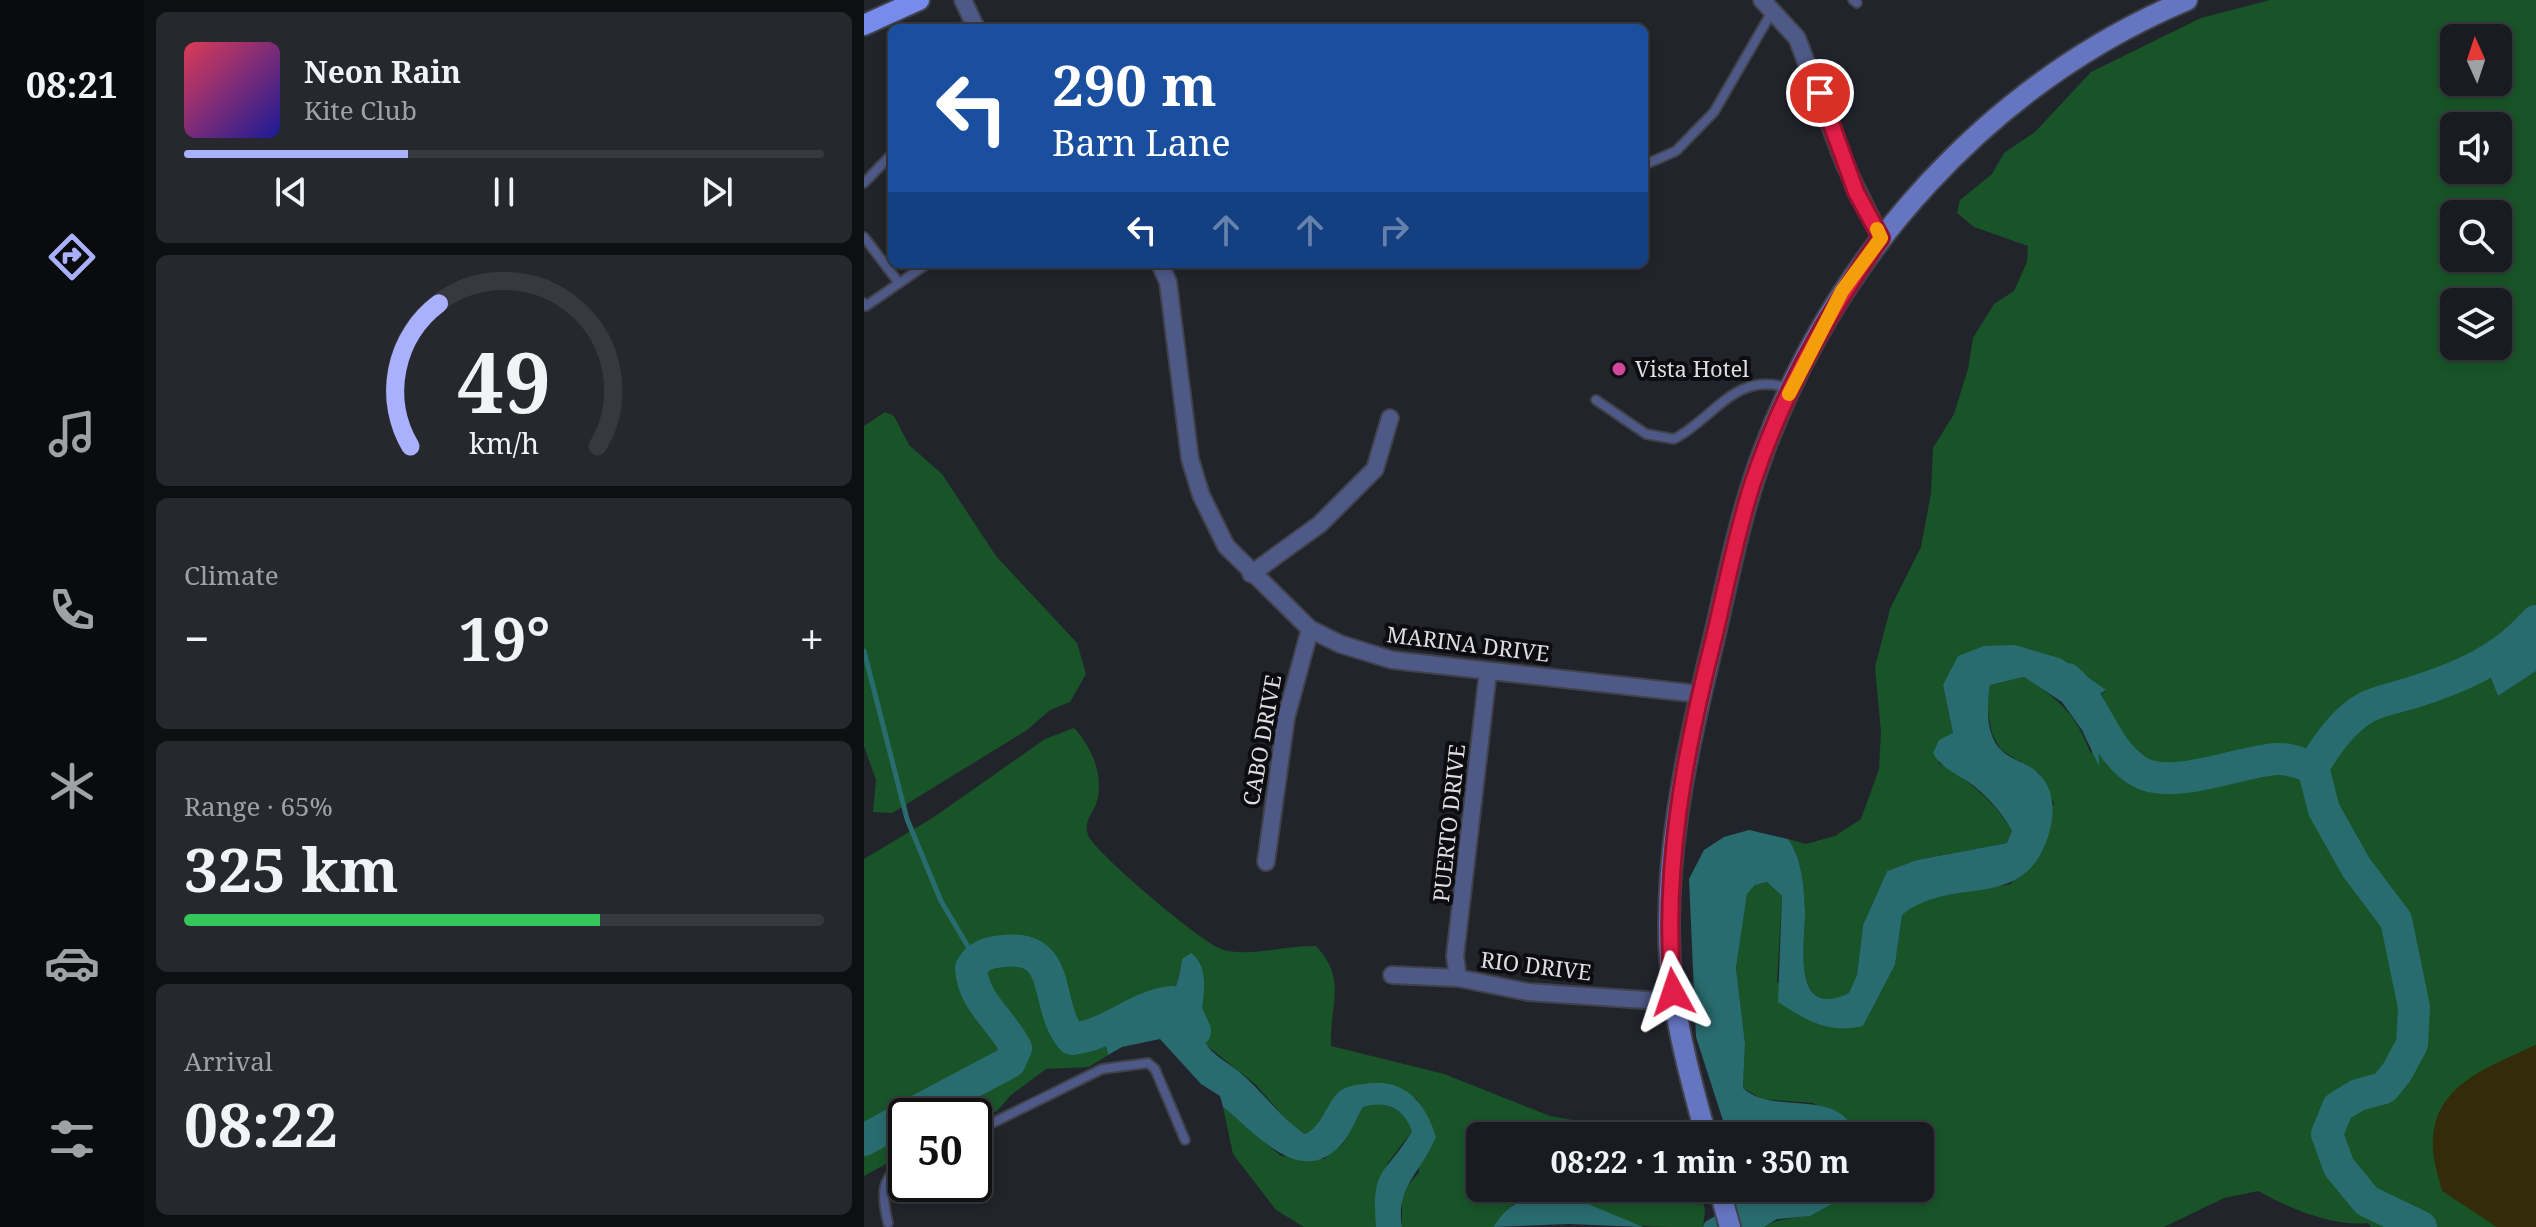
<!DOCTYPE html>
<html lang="en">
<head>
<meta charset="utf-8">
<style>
	body { margin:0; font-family:"Noto Serif",serif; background:#27282e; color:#f1f3f6; height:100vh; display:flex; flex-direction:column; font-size:30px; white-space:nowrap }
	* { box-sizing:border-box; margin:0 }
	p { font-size:26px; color:#9fa1a5 }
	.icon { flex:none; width:44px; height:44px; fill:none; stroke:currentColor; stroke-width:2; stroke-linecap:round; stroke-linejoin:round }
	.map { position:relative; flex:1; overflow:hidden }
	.drawer { display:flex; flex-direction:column; gap:12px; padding:12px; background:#0e0f12; width:720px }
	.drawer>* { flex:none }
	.banner { position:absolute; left:24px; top:24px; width:760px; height:244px; border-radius:12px; box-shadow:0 4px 12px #0003,0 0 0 2px #38393f; background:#1a4fa0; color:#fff; overflow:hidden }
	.needle { width:52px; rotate:357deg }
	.buttons { position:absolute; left:1576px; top:24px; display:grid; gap:16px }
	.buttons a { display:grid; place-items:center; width:72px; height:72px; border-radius:12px; background:#1a1b21; box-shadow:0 4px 12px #0003,0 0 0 2px #38393f; font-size:40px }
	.speed { position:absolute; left:24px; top:1098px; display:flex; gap:16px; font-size:40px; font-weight:700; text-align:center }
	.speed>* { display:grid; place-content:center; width:104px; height:104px; border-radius:50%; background:#1a1b21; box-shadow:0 4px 12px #0003,0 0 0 2px #38393f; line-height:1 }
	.speed .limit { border:4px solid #111; border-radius:12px; background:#fff; color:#111 }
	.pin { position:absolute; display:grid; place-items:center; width:68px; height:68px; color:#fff; margin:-34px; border:4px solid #fff; border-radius:50%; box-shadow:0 2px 8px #0007 }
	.me { position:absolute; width:88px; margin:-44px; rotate:355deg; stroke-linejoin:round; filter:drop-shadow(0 0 6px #0008) }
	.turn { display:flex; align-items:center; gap:28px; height:168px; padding:0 32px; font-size:36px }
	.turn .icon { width:104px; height:104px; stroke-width:2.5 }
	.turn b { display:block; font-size:56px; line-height:68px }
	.lanes { display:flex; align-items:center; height:76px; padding:0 32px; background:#0003; justify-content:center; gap:40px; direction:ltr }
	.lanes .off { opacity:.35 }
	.big { font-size:60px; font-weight:700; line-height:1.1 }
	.drawer .widget { flex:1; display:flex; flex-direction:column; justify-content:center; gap:12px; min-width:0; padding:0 28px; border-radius:12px; background:#27282e }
	.drawer .dial { align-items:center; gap:0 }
	.dial svg { height:208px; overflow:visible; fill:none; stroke:#38393f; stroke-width:7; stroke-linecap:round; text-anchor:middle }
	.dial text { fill:#f1f3f6; stroke:none }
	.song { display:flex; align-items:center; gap:24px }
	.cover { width:96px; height:96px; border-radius:12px; background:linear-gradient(135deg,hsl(350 70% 55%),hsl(240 70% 35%)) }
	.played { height:8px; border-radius:4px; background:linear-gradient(90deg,#a9b0fc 35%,#38393f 35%) }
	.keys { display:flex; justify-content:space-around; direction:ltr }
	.heat { display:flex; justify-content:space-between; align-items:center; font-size:44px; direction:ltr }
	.charge { height:12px; border-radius:6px; background:linear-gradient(90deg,#34c759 65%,#38393f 0) }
	.trip { position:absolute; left:602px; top:1122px; width:468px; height:80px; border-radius:12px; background:#1a1b21; box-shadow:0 4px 12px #0003,0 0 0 2px #38393f; font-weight:700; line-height:80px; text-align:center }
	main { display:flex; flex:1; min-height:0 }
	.menu { display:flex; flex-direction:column; width:144px; justify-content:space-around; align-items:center; background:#0a0b0d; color:#9fa1a5 }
	.menu .icon { width:56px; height:56px }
	.menu .selected { color:#a9b0fc }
	.menu b { font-size:36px; color:#f1f3f6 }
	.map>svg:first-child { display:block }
	.green { fill:#185428; fill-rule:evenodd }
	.sand { fill:#332b0a }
	.water { fill:#286c6f }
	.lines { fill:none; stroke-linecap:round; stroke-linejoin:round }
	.stream { stroke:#286c6f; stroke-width:5 }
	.river { stroke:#286c6f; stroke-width:32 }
	.lane-casing { stroke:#404249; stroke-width:12 }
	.street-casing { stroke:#404249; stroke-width:20 }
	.secondary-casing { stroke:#404249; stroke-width:24 }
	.primary-casing { stroke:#404249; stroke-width:24 }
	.lane { stroke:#4e5988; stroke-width:8 }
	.street { stroke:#4e5988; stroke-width:16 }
	.secondary { stroke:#6575c0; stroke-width:20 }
	.primary { stroke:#778bec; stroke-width:20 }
	.route-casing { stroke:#92132f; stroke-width:20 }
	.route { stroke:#e11d48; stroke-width:14 }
	.slow { stroke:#f59e0b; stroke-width:14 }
	.hotel-dot { fill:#d1479c; stroke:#0d0d11; stroke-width:3 }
	.labels { text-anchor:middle; stroke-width:8; stroke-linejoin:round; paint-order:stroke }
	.poi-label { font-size:22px; fill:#dddee3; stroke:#0d0d11; text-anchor:start }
	.street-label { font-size:22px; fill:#dddee3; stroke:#0d0d11 }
</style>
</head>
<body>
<main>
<nav class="menu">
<b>08:21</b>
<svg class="icon selected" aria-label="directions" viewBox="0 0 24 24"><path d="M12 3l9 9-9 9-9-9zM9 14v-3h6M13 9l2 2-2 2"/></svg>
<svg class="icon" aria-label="music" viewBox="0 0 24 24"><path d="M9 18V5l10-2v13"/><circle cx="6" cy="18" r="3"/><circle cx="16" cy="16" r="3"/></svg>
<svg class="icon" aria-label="phone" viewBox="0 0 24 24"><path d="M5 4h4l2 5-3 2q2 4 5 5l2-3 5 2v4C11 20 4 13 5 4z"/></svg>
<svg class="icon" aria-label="climate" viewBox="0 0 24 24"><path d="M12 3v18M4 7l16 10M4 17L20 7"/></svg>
<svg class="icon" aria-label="car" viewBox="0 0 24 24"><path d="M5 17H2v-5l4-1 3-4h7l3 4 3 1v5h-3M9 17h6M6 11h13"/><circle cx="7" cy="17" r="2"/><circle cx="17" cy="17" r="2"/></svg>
<svg class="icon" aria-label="filters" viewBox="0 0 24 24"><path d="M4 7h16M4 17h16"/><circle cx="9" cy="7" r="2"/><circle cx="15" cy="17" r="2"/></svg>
</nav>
<section class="drawer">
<div class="widget">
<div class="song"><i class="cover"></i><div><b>Neon Rain</b><p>Kite Club</p></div></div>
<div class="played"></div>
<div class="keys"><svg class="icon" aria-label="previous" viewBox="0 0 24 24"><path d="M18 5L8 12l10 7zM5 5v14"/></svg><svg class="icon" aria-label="pause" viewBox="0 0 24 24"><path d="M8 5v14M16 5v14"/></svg><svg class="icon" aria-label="next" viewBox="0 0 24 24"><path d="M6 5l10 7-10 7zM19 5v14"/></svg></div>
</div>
<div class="widget dial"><svg viewBox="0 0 100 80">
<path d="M14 69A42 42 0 1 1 86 69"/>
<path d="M14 69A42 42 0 0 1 25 14" stroke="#a9b0fc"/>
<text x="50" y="56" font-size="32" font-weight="700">49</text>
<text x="50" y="72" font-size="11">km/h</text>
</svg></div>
<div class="widget"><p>Climate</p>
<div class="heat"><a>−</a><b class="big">19°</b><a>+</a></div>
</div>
<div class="widget"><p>Range · 65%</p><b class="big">325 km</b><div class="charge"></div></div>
<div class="widget"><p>Arrival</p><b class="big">08:22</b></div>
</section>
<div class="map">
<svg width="1672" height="1227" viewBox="0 0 1672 1227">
	<rect width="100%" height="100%" fill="#22242c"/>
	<g class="green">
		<path d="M1406 0H1672V634L1621 665 1634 696 1672 671V1045L1636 1062 1629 1224 1633 1227H1507L1504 1223C1468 1227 1425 1208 1394 1191L1360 1198 1300 1227H900C915 1218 927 1219 943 1216 959 1212 973 1199 985 1188H1056V1136H992L991 1132 949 1103 898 1099 879 1088 881 1043 872 968 883 893 891 885 903 882 918 896 913 982 999 1026 1031 965 1038 915 1055 900 1147 884 1190 803 1175 773 1137 750 1128 734 1123 707 1126 685 1160 677C1196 700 1212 714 1227 754L1234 727 1223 703 1242 691 1198 659 1079 685 1089 733 1074 763C1105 780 1130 801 1148 831L1143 843 1053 860 1023 871 999 925 993 975 986 993C925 1022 942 939 941 910 940 885 938 859 924 839L942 844 971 836 997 819 1015 769 1017 732 1011 667 1026 609 1057 547 1067 493 1069 448 1090 414 1104 369 1109 338 1130 304 1150 291 1163 262 1164 246 1110 227 1093 213 1096 200 1128 174 1140 153 1171 132 1227 72 1337 18ZM1590 38H1634V82H1590ZM1590 126H1634V170H1590ZM1590 214H1634V258H1590ZM1590 302H1634V346H1590Z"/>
		<polygon points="21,412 30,416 45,445 78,474 132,556 213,643 222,674 206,702 186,710 163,730 28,813 9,812 12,780 0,746 0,426"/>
		<path d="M210 728C227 746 240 774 233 801 230 813 219 820 224 835 231 853 341 946 360 950 389 957 423 945 452 946 484 980 465 1005 467 1046L580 1074 686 1116 725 1123 740 1136H616V1188H835L841 1210 839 1227C820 1227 795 1227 777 1226 723 1211 672 1162 629 1227H538V1193L555 1172 553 1099 474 1093 449 1131 441 1134 428 1126 391 1084 342 1045 318 959C309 1033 274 991 240 1035L244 1055 225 1067 182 1069 147 1095 133 1111 110 1120V1116H42V1153L0 1176V859L70 817 181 739Z"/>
		<path d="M512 1103C532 1107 541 1112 548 1131L523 1164 512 1227H440L412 1210 369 1154 359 1107 417 1156 460 1159 479 1144 499 1107Z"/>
	</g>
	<path class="sand" d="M1672 1045V1227H1633L1578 1191C1575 1177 1569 1162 1569 1148 1566 1085 1625 1067 1672 1045Z"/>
	<g class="water">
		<polygon points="1672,634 1672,671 1634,696 1621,664"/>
		<path d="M1151 645 1198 659 1242 690 1223 703 1234 727 1235 766 1218 730 1198 702 1160 677 1126 685C1123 705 1121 734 1137 750 1147 760 1164 763 1174 773 1193 791 1191 819 1182 842 1156 912 1086 875 1038 915L1031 965 999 1026C964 1034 944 1021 914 1002L918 896 903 882 891 885 883 894 872 968 881 1043 879 1088C910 1117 976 1085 992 1136H864L832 1037 825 879 840 850 860 837 885 830 924 839C938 859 940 885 941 910 942 939 925 1022 985 993L993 975 999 925 1023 871 1053 860 1143 843 1148 831C1138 813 1126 799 1110 786 1096 775 1077 769 1069 753L1075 740 1089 733 1079 685 1094 656 1120 646Z"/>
		<path d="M327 953C354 974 329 1015 341 1042 346 1053 364 1063 373 1070 398 1090 415 1117 441 1134 458 1127 462 1103 476 1091 483 1086 492 1085 500 1084 539 1077 561 1101 572 1137 557 1173 531 1187 538 1227H512C507 1165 521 1177 548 1131 539 1108 523 1100 499 1107 492 1119 486 1135 477 1145 436 1189 392 1133 359 1107L356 1096 337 1084 296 1039 258 1047 244 1055 240 1035C274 991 309 1033 318 959Z"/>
		<polygon points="872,1188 985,1188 970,1203 946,1216 913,1219 900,1227 839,1227 841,1222 872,1204"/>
		<path d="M698 1193 779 1227 705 1224 629 1227C650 1195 664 1201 698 1193Z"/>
	</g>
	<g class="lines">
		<polyline class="stream" points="0,651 43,819 77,901 112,960"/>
		<g class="river">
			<path d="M1203 679C1233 704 1239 749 1274 771 1307 792 1375 761 1413 759 1425 758 1438 764 1449 767"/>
			<path d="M44 1116 146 1062 152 1048C137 1019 109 1002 107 968 114 955 126 952 139 951 201 944 179 1006 208 1039 246 1035 271 1006 308 1002L322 1011 331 1031"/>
			<polyline points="0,1140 42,1117"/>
			<path d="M1557 1227 1503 1201 1475 1167 1463 1134 1474 1107 1494 1095 1520 1088 1533 1072 1548 1044 1550 1007 1532 920 1492 867 1460 810 1449 767C1462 746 1480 719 1503 707 1517 700 1535 697 1550 692 1598 677 1639 659 1672 621"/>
		</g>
		<defs>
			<g id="lane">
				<polyline points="989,0 993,3"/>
				<polyline points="780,165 812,151 850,112 909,10"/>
				<polyline points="0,183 28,154"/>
				<polyline points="0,237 35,283"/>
				<polyline points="0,303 2,306 63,264"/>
				<path d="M732 400 782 434 810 439C852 417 872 369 927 389"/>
				<polyline points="110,1132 238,1069 284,1063 291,1069 321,1140"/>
				<path d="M24 1223C18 1197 15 1176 42 1164"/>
			</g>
			<g id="street">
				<polyline points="99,0 112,28"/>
				<polyline points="898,0 933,38 980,163 1017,238"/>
				<polyline points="296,264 304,282 326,459 337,495 362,546 446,629 476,644 528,660 835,694"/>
				<polyline points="387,574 456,524 511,469 526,418"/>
				<polyline points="402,862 422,718 446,629"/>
				<polyline points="528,975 594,978 664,992 811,1002"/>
				<polyline points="594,978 591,956 624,672"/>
			</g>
			<g id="secondary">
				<path d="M842 1136C829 1088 816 1041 809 992 794 871 823 751 851 634 865 573 877 512 899 453 973 253 1126 83 1323 0"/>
				<polyline points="855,1188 866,1227"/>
			</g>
			<polyline id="primary" points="0,25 55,0"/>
		</defs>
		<use href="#lane" class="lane-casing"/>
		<use href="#street" class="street-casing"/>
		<use href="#secondary" class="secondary-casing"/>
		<use href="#primary" class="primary-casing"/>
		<use href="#lane" class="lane"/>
		<use href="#street" class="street"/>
		<use href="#secondary" class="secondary"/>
		<use href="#primary" class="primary"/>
	</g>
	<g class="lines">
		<defs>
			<path id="route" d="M809 992C798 871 820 755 850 638 862 587 872 535 888 485 917 396 963 313 1017 238L992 192 956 93"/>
		</defs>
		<use href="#route" class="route-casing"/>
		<use href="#route" class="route"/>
		<polyline class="slow" points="925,394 978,291 1017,238 1013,229"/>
	</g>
	<circle class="hotel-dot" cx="755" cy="369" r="8"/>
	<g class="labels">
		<g class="poi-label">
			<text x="771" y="377">Vista Hotel</text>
		</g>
		<g class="street-label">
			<text transform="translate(604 644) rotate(7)" y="8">MARINA DRIVE</text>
			<text transform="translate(398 740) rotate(-80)" y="8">CABO DRIVE</text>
			<text transform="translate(585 823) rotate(-84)" y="8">PUERTO DRIVE</text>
			<text transform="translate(672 966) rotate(7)" y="8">RIO DRIVE</text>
		</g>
	</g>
</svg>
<div class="buttons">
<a><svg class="needle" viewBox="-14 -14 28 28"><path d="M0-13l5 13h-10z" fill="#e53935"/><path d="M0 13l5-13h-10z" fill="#9fa1a5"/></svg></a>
<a><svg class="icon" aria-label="sound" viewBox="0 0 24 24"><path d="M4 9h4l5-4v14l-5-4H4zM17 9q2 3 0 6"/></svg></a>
<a><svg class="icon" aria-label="search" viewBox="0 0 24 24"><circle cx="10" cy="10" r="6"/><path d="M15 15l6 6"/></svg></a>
<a><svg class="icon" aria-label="layers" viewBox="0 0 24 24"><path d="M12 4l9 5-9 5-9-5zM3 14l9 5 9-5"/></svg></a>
</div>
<div class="speed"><div class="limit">50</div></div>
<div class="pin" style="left:956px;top:93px;background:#d93025"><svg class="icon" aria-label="arrive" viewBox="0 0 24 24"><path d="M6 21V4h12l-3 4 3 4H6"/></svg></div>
<svg class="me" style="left:809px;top:992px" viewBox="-20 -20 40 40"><path d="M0-17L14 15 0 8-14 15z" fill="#e11d48" stroke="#fff" stroke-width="4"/></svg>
<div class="trip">08:22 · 1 min · 350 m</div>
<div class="banner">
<div class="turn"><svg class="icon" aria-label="left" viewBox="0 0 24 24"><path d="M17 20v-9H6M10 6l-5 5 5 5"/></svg><div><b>290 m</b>Barn Lane</div></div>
<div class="lanes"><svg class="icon" aria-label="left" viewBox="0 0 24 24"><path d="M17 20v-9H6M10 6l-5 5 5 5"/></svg><svg class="icon off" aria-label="ahead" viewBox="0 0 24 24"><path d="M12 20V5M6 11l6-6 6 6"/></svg><svg class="icon off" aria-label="ahead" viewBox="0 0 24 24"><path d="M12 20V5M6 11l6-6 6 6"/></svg><svg class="icon off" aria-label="right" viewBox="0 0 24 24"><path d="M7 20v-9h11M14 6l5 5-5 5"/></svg></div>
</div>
</div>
</main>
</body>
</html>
